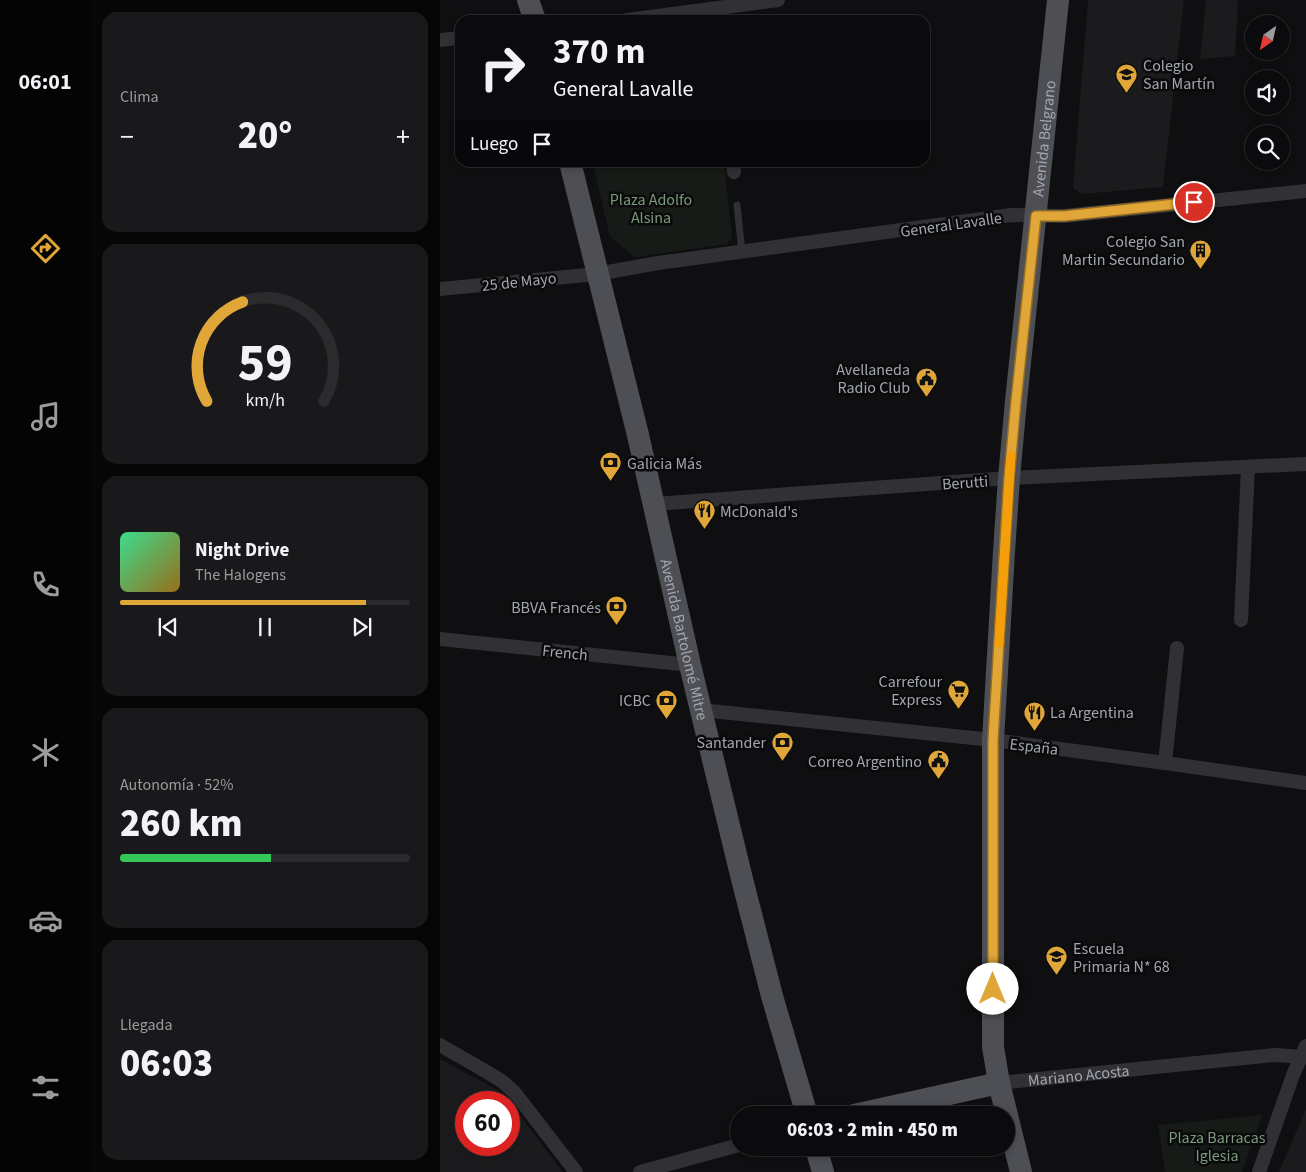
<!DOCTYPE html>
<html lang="es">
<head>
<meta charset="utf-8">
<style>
	body { margin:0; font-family:"Source Sans 3",sans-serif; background:#19191b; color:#f1f3f6; height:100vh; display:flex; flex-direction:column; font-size:19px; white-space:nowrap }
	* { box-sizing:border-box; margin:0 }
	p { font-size:16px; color:#9a9b9d }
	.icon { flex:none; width:28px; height:28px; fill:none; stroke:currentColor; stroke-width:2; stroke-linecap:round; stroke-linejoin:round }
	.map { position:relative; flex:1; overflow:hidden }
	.details { display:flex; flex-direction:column; gap:12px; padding:12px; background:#060607; width:350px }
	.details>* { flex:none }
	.guide { position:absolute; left:15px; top:15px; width:475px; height:152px; border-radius:15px; box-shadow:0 2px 8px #0003,0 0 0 1px #2b2b2e; background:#0b0b0d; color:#f1f3f6; overflow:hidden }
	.needle { width:32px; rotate:214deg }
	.controls { position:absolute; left:805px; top:15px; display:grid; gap:10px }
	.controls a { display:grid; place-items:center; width:45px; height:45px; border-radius:50%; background:#0b0b0d; box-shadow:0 2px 8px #0003,0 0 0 1px #2b2b2e; font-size:25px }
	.speed { position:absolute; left:15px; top:1091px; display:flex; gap:10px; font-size:25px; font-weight:700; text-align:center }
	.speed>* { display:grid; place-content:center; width:65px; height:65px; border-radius:50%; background:#0b0b0d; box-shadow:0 2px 8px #0003,0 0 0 1px #2b2b2e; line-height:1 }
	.speed .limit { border:8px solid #d22; background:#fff; color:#111 }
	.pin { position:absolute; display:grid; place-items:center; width:42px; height:42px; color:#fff; margin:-21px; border:2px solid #fff; border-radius:50%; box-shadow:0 1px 5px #0007 }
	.me { position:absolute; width:55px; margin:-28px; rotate:0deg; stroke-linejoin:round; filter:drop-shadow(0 0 4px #0008) }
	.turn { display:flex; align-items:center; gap:18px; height:105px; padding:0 15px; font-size:22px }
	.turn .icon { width:65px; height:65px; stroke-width:2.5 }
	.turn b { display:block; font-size:35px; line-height:42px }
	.then { display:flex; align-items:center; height:48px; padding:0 15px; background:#0003; gap:10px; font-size:19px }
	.big { font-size:38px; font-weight:800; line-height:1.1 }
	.details .tile { flex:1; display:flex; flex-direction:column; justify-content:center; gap:8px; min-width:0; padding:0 18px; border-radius:15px; background:#19191b }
	.details .dial { align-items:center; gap:0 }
	.dial svg { height:130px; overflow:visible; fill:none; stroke:#2b2b2e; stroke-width:7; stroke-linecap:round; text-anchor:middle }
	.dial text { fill:#f1f3f6; stroke:none }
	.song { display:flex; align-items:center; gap:15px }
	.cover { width:60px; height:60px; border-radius:8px; background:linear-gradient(135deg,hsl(150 70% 55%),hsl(40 70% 35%)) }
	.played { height:5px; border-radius:2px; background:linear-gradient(90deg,#e0a638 85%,#2b2b2e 85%) }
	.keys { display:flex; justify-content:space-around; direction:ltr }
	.heat { display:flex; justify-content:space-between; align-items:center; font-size:28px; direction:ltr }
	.charge { height:8px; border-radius:4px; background:linear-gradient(90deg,#34c759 52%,#2b2b2e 0) }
	.trip { position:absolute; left:290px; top:1106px; width:285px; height:50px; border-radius:25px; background:#0b0b0d; box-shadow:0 2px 8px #0003,0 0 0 1px #2b2b2e; font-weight:800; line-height:50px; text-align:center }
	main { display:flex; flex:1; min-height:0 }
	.tab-bar { display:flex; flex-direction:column; width:90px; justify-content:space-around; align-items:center; background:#040405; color:#9a9b9d }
	.tab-bar .icon { width:35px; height:35px }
	.tab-bar .current { color:#e0a638 }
	.tab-bar b { font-size:22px; color:#f1f3f6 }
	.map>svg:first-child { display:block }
	.built { fill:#1b1b1d; fill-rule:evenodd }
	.green { fill:#161b17 }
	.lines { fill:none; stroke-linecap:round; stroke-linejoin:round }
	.lane { stroke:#313135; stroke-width:7 }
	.street { stroke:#313135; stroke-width:14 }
	.primary { stroke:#4d4f54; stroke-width:22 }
	.route-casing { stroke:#926c24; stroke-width:12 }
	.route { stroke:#e0a638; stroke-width:9 }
	.slow { stroke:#f59e0b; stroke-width:9 }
	.labels { text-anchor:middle; stroke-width:5; stroke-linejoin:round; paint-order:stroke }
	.poi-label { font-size:16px; fill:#a2a6b0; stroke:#0a0a0b; text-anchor:end }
	.street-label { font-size:16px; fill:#a2a6b0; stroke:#0a0a0b }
	.park-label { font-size:16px; fill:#7a9a7c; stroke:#0a0a0b }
</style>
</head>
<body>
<main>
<nav class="tab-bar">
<b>06:01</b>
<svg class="icon current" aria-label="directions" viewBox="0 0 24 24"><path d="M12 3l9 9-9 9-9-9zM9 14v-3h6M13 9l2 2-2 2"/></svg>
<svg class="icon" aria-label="music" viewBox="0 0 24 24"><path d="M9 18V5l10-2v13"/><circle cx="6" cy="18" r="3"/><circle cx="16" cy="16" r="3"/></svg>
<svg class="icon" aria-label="phone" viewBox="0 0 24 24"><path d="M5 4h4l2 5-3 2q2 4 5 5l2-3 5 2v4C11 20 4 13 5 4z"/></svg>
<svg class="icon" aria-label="climate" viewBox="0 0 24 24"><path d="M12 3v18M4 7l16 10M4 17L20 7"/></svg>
<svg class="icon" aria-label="car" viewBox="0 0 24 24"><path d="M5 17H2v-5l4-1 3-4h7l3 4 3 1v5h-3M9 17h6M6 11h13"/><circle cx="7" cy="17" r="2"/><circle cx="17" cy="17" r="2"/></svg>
<svg class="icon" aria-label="filters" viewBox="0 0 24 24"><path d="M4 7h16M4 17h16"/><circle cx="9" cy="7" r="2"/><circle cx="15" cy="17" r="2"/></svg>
</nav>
<section class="details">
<div class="tile"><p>Clima</p>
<div class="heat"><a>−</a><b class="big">20°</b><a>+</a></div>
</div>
<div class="tile dial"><svg viewBox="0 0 100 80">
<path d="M14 69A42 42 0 1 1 86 69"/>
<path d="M14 69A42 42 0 0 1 36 8" stroke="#e0a638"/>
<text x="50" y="56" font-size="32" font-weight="700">59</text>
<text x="50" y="72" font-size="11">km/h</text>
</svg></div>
<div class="tile">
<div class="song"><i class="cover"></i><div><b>Night Drive</b><p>The Halogens</p></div></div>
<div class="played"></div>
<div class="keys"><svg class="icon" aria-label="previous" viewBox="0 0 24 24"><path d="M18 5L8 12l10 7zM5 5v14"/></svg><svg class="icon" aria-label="pause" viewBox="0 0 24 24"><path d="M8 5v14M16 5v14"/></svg><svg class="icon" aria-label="next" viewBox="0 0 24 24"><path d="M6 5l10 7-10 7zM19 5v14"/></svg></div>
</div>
<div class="tile"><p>Autonomía · 52%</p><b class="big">260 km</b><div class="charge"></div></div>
<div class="tile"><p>Llegada</p><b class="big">06:03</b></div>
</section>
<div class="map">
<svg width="866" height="1172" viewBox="0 0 866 1172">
	<rect width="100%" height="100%" fill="#0f0f11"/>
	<g class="built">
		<polygon points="648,0 744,0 723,187 642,194 633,188"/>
		<polygon points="766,0 798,0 795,56 760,59"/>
		<path d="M0 1059 63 1093 123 1172H0ZM26 1102H69V1145H26Z"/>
		<polygon points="866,1109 866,1172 839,1172"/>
	</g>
	<g class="green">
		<polygon points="153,163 284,163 292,238 287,244 195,257 170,237"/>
		<polygon points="822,1115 802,1172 725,1172 718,1125"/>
	</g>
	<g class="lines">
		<polyline class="lane" points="297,205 302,252"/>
		<g class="street">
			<polyline points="187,20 338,0"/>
			<polyline points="0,40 20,38"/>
			<polyline points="293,162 294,172"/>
			<polyline points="0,289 157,274 218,263 571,215 624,216 866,191"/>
			<polyline points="214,504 569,478 866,464"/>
			<polyline points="801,620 808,467"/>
			<polyline points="0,639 250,665"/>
			<polyline points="261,710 553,740 725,763 866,783"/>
			<polyline points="725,763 737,648"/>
			<polyline points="0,1045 47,1072 63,1082 75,1093 136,1172"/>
			<path id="s1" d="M559 1083 835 1055 866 1057"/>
			<polyline points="200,1172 299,1145"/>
			<polyline points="819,1172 853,1075 866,1046"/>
		</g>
		<g class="primary">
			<polyline points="88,0 95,20"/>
			<path id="s2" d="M130 162 198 435 250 665 302 879 332 996 367 1115"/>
			<polyline points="414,1115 559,1083"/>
			<polyline points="376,1148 383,1172"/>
			<path id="s3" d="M581 1172 559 1083 553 1047V740L564 552 569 478 576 401 618 0"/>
		</g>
	</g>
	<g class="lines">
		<defs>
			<polyline id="route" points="553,989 553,740 569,478 576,401 596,216 624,216 754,202"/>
		</defs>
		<use href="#route" class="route-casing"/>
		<use href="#route" class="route"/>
		<polyline class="slow" points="559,643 571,456"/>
	</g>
	<defs>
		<symbol id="school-pin" viewBox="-11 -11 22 30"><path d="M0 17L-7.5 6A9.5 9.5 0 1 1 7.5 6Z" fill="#e0a638" stroke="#0a0a0b"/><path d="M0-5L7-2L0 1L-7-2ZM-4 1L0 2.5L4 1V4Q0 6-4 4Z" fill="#111"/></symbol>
		<symbol id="building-pin" viewBox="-11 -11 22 30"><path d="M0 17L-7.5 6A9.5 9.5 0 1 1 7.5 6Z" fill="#e0a638" stroke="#0a0a0b"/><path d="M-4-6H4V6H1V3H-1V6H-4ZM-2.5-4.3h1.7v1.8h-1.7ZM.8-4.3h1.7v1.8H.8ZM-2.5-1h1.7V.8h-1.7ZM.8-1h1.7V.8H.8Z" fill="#111"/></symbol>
		<symbol id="civic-pin" viewBox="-11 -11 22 30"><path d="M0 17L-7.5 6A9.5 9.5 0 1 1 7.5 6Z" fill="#e0a638" stroke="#0a0a0b"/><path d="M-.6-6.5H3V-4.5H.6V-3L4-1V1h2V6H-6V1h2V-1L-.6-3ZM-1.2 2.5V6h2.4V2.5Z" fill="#111"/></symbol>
		<symbol id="bank-pin" viewBox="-11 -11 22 30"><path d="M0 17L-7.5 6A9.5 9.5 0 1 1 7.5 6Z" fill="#e0a638" stroke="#0a0a0b"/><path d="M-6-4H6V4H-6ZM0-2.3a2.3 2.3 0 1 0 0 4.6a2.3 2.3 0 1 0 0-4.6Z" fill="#111"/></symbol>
		<symbol id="restaurant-pin" viewBox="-11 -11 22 30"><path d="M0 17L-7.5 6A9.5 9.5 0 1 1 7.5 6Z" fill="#e0a638" stroke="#0a0a0b"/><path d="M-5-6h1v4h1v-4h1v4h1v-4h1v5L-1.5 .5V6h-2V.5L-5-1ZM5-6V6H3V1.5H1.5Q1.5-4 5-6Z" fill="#111"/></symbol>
		<symbol id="supermarket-pin" viewBox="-11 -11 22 30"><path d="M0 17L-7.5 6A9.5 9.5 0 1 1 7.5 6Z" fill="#e0a638" stroke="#0a0a0b"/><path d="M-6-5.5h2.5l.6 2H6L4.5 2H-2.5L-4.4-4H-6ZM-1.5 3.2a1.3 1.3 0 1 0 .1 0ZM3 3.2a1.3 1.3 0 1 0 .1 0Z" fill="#111"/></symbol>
	</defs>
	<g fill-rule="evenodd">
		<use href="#school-pin" x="674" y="62" width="25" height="34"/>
		<use href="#building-pin" x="748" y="238" width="25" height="34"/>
		<use href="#civic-pin" x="474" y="366" width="25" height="34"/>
		<use href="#bank-pin" x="158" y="450" width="25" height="34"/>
		<use href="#restaurant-pin" x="252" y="498" width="25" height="34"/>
		<use href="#bank-pin" x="164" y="594" width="25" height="34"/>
		<use href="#supermarket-pin" x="506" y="678" width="25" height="34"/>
		<use href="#bank-pin" x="214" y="688" width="25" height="34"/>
		<use href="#restaurant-pin" x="582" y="700" width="25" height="34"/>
		<use href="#bank-pin" x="330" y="730" width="25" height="34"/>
		<use href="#civic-pin" x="486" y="748" width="25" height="34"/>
		<use href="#school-pin" x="604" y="944" width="25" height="34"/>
	</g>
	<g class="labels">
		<g class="poi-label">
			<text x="703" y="71" text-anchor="start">Colegio<tspan x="703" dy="18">San Martín</tspan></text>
			<text x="745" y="247">Colegio San<tspan x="745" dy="18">Martin Secundario</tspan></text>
			<text x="470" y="375">Avellaneda<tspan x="470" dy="18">Radio Club</tspan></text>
			<text x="187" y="469" text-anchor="start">Galicia Más</text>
			<text x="280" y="517" text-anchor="start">McDonald's</text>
			<text x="161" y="613">BBVA Francés</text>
			<text x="502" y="687">Carrefour<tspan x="502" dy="18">Express</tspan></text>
			<text x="211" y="706">ICBC</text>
			<text x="610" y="718" text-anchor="start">La Argentina</text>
			<text x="326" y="748">Santander</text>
			<text x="482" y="767">Correo Argentino</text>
			<text x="633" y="954" text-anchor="start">Escuela<tspan x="633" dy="18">Primaria N* 68</tspan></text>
		</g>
		<g class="street-label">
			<text dy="6" stroke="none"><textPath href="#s3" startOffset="1039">Avenida Belgrano</textPath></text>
			<text transform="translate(511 224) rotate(-8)" y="6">General Lavalle</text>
			<text transform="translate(79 281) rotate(-6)" y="6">25 de Mayo</text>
			<text transform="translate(525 482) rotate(-4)" y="6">Berutti</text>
			<text dy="6" stroke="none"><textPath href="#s2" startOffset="491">Avenida Bartolomé Mitre</textPath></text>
			<text transform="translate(125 652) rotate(6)" y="6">French</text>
			<text transform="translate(594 746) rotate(7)" y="6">España</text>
			<text dy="6" stroke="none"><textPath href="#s1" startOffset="80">Mariano Acosta</textPath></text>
		</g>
		<g class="park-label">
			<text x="211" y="205">Plaza Adolfo<tspan x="211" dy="18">Alsina</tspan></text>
			<text x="777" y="1143">Plaza Barracas<tspan x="777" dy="18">Iglesia</tspan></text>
		</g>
	</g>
</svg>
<div class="controls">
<a><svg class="needle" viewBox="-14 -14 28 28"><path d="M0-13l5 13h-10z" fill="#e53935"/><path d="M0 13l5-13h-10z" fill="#9a9b9d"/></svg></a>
<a><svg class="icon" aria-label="sound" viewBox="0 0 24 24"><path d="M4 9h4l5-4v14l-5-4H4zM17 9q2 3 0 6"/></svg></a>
<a><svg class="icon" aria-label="search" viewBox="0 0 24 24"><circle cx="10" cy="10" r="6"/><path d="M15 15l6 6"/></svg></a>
</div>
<div class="speed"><div class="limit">60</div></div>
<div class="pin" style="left:754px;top:202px;background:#d93025"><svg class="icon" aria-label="arrive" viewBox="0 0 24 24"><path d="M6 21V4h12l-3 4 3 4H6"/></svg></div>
<svg class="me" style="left:553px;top:989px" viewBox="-20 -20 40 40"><circle r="19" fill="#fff"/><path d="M0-13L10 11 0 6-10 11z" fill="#e0a638"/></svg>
<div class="trip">06:03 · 2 min · 450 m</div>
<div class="guide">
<div class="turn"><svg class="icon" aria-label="right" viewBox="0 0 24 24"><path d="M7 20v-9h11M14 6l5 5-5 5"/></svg><div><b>370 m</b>General Lavalle</div></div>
<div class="then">Luego<svg class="icon" aria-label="arrive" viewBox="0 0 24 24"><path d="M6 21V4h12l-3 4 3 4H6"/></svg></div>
</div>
</div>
</main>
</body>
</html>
